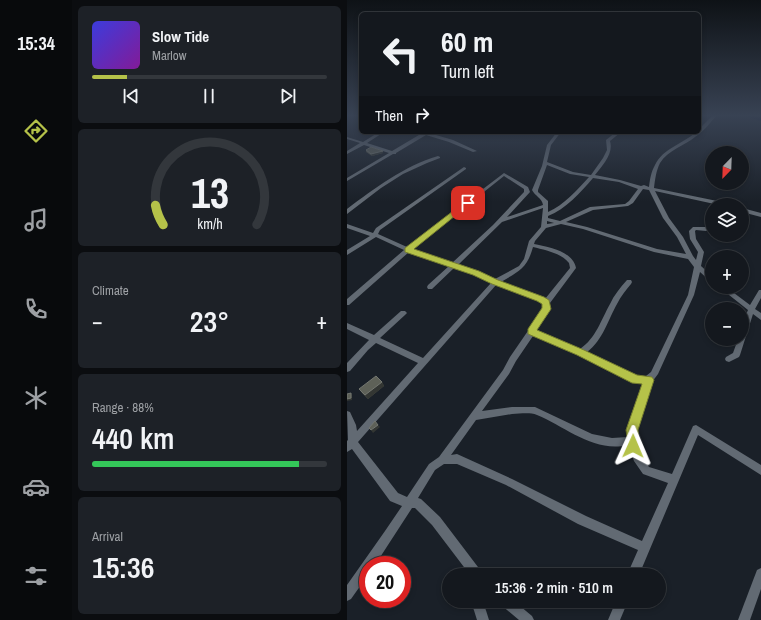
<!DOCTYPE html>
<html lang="en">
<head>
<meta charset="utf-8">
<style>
	body { margin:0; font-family:"Archivo Narrow",sans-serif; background:#1d2127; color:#f1f3f6; height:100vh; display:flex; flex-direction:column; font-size:15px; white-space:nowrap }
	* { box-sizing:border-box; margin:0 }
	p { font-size:13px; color:#9da0a4 }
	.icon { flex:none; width:22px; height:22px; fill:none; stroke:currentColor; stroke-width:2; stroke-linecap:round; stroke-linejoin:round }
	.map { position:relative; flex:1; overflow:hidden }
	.details { display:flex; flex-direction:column; gap:6px; padding:6px; background:#0b0d10; width:275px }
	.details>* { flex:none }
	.hud { position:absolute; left:12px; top:12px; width:342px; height:122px; border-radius:6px; box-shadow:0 2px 6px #0003,0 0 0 1px #33373c; background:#14181e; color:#f1f3f6; overflow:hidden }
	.needle { width:26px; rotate:203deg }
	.fabs { position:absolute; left:358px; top:146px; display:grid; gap:8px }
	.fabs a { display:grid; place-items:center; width:44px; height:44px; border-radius:50%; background:#14181e; box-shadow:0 2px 6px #0003,0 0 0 1px #33373c; font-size:20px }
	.speed { position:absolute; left:12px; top:556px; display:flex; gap:8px; font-size:20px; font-weight:700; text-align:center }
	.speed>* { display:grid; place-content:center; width:52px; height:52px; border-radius:50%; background:#14181e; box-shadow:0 2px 6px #0003,0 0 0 1px #33373c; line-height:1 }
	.speed .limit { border:6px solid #d22; background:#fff; color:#111 }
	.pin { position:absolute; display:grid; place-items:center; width:34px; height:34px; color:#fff; margin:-17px; border-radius:8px; box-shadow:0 2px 6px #0006 }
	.me { position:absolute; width:44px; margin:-22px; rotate:1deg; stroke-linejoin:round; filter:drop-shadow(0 0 3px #0008) }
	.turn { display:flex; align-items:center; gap:14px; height:84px; padding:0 16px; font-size:18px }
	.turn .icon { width:52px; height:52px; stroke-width:2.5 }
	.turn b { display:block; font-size:28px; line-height:34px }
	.then { display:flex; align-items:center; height:38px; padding:0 16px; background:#0003; gap:8px; font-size:15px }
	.big { font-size:30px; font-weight:600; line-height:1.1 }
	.details .tile { flex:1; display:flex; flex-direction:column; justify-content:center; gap:6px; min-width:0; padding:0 14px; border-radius:6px; background:#1d2127 }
	.details .dial { align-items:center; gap:0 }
	.dial svg { height:104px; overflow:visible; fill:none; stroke:#33373c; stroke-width:7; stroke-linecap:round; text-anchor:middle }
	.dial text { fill:#f1f3f6; stroke:none }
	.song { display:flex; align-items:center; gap:12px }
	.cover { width:48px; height:48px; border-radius:6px; background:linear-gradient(135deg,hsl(240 70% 55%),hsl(290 70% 35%)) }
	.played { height:4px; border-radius:2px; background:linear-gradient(90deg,#b5c249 15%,#33373c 15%) }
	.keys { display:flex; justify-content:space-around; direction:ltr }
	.heat { display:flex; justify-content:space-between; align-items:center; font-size:22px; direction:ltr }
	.charge { height:6px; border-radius:3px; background:linear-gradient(90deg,#34c759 88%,#33373c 0) }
	.trip { position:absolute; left:95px; top:568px; width:224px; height:40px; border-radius:20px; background:#14181e; box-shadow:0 2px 6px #0003,0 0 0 1px #33373c; font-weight:600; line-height:40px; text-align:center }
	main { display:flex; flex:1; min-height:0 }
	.menu { display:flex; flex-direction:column; width:72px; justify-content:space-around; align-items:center; background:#080a0c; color:#9da0a4 }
	.menu .icon { width:28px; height:28px }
	.menu .on { color:#b5c249 }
	.menu b { font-size:18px; color:#f1f3f6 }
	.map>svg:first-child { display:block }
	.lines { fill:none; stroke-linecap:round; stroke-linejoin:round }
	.river { fill:#000627; fill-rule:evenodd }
	.minor { fill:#626a73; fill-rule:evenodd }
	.wall { fill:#4e5047 }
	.shaded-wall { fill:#333633 }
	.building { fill:#5e6158; stroke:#737670 }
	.route { fill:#b5c249; stroke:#767e2f }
</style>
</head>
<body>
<main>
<nav class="menu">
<b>15:34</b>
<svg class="icon on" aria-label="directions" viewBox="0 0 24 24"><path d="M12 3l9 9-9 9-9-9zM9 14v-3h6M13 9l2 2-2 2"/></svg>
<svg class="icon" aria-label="music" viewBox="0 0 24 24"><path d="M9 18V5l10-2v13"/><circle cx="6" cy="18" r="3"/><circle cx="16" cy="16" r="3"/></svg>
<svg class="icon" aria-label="phone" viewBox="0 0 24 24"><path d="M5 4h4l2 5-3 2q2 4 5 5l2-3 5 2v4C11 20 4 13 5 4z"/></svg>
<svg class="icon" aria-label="climate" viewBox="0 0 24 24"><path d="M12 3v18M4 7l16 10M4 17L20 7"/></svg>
<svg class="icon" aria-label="car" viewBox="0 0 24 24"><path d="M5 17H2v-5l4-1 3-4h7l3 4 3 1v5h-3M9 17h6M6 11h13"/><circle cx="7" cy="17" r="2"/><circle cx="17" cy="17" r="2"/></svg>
<svg class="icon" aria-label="filters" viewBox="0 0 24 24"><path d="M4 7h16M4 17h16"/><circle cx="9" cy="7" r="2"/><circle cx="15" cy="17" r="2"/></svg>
</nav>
<section class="details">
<div class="tile">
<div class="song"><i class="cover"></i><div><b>Slow Tide</b><p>Marlow</p></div></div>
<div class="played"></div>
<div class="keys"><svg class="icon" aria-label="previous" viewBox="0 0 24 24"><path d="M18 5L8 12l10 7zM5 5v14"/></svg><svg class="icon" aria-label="pause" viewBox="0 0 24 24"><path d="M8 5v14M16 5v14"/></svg><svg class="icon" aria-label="next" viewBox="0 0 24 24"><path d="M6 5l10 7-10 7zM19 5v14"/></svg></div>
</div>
<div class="tile dial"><svg viewBox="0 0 100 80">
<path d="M14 69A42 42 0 1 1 86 69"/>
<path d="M14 69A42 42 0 0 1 8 54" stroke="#b5c249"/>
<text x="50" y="56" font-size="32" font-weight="700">13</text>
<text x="50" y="72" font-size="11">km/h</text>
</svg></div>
<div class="tile"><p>Climate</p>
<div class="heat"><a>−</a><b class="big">23°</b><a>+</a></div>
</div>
<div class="tile"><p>Range · 88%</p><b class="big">440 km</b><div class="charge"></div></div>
<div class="tile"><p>Arrival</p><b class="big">15:36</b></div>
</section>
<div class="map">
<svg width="414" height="620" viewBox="0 0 414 620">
	<rect width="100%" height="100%" fill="#1a2028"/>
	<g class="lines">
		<polygon class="river" points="397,115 414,117 414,121 398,116"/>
		<g class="minor">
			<path d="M366 115H370C363 123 356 132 348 137 337 146 321 150 313 163 309 171 308 180 307 188L375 202 378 204 372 205 308 191 322 218 336 237 346 256 349 260 351 252 343 239 342 231 346 227H358L365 224V228L359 231 349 230 348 231 349 239 357 252 354 266 365 276V281H363L353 272 347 295 311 374 305 382 289 430 291 446 294 456 302 467 325 474 346 426 349 425 414 465V475L351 435 292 575H280L291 550 231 524 159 485 110 464H97L88 470 71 498 74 499 93 517 134 571 136 575H123L85 525 68 508H65L28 565H21V575L4 599 0 601V585L38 531 55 506 43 501 5 449 0 452V441L1 440 0 411 3 412 9 425 10 431 71 363 29 343 21 350 3 371 0 372V363L22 340 0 329V323L27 335 54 311H58L60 313 58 315 33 338 76 358 144 283 127 274 107 268 85 289H81L80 287 81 285 102 266 62 252 2 305H0V299L57 250 29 237 0 255V250L23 236 0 228V224L26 233 29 228 117 167 119 168V169L33 230 31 234 60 247 157 173 181 187 183 192 160 217 196 205C195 198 188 196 185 190L195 166 200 145 210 132H214L204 145 200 162 226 172 244 175 256 158 260 150 259 140 269 132H274L263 141C267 154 255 166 248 175L273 180 294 186 297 185 302 187C303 179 304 172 308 165 316 148 336 144 349 132H352V129ZM200 165 223 174 242 177C230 190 217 205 201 212V201L191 192V190ZM157 176 177 189V192L146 225 105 263 65 249ZM246 178 272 182 291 189 282 201 278 204 243 207 213 221 201 218V216C219 209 233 193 246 178ZM296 189 302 190 316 218 330 237 339 254 310 249 240 227 219 222 246 210 281 206 286 203ZM196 208 194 227 182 241 177 259 172 266 148 279 131 272 111 265 155 222ZM200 221 207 223 200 224ZM214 224 236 229 307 252 341 259 347 267 341 295 304 372 299 376H290L240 352C256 340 261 320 270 304 274 296 279 290 284 284L285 282 284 280H280C273 288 267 295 263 304 254 320 249 338 233 349L189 331 203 309V303L229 268C226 251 201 247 187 244L188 241 199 228ZM186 247C198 250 214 253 222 263L223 268 198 299 189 294 154 282C172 271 180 269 186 247ZM149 285 185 298 196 304V309L163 357 156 370 92 457 82 464 60 497 51 493 11 442ZM186 336 231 354 286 381 296 383 281 430V437L265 438 245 434 188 407H165L135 411 162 374 169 361ZM165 414C173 414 182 412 190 415 219 427 247 453 281 445L287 461 296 474 321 483 295 541 239 516 165 479 110 454 104 455 129 420Z"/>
			<polygon points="32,132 37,132 20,143 45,151 77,132 82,132 82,133 106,140 130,151 126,152 102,142 79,135 49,153 49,154 46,154 0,181 0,178 42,153 17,145 0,154 0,151 13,143 0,139 0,137 16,142"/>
			<path d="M91 156 93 157V158L80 163 56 174 34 188 0 214V209C28 188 57 166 91 156Z"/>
			<polygon points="395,208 414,213 414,217 395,212"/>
			<polygon points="372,287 379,287 403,305 412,290 414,290 414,298 408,309 414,313 414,320 406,314 393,355 392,357 382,362 379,361 378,359 379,357 386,353 391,339 395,339 395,324 401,310"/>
			<polygon points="414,568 414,589 403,620 391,620 410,570"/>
			<polygon points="124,601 136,601 142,620 130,620"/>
			<polygon points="152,601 167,601 185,616 187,620 172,620 154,605"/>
			<polygon points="269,601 281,601 273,620 261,620"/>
		</g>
	</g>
	<g class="wall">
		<polygon points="19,150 36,151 36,153 25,156 19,152"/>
		<polygon points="35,382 37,386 21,399 15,393 12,389"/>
	</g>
	<g class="shaded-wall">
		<polygon points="36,151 36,153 25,156 24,154"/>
		<polygon points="35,382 37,386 21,399 18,395"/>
		<polygon points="4,393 5,395 5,400 0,401 0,399"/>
		<polygon points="31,425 33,427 26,433 24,430"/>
	</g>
	<g class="building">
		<polygon points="24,147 36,151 24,154 19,150"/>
		<polygon points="29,376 35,382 18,395 12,389"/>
		<polygon points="4,393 4,398 0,399 0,394"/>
		<polygon points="28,421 31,425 24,430 22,428"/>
	</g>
	<linearGradient id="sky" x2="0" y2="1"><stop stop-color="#0e1216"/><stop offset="0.57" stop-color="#384253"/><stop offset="1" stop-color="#384253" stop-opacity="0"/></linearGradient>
	<rect width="414" height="202" fill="url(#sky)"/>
	<polygon class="route" points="119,201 124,203 67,249 132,271 151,280 197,297 202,300 204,309 190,330 237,350 290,375 305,377 307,380 291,430 292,446 290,450 286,452 282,450 279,430 295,384 285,383 230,355 181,334 181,329 195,308 195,304 190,301 145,284 126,275 58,252 58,248"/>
</svg>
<div class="fabs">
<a><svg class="needle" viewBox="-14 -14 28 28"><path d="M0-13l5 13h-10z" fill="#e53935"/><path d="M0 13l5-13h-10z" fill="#9da0a4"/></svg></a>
<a><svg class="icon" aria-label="layers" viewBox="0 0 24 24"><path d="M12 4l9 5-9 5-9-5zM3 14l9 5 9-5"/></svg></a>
<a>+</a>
<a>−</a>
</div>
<div class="speed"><div class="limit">20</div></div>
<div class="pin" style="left:121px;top:203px;background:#d93025"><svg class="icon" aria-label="arrive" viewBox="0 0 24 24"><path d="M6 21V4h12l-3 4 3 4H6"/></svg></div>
<svg class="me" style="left:286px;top:446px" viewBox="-20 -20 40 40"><path d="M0-17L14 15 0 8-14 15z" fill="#b5c249" stroke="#fff" stroke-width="4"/></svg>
<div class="trip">15:36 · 2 min · 510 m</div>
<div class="hud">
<div class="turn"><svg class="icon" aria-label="left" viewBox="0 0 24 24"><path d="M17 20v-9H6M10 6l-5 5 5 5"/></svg><div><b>60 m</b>Turn left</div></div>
<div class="then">Then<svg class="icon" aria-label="right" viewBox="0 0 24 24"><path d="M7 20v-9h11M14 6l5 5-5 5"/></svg></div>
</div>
</div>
</main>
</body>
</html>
